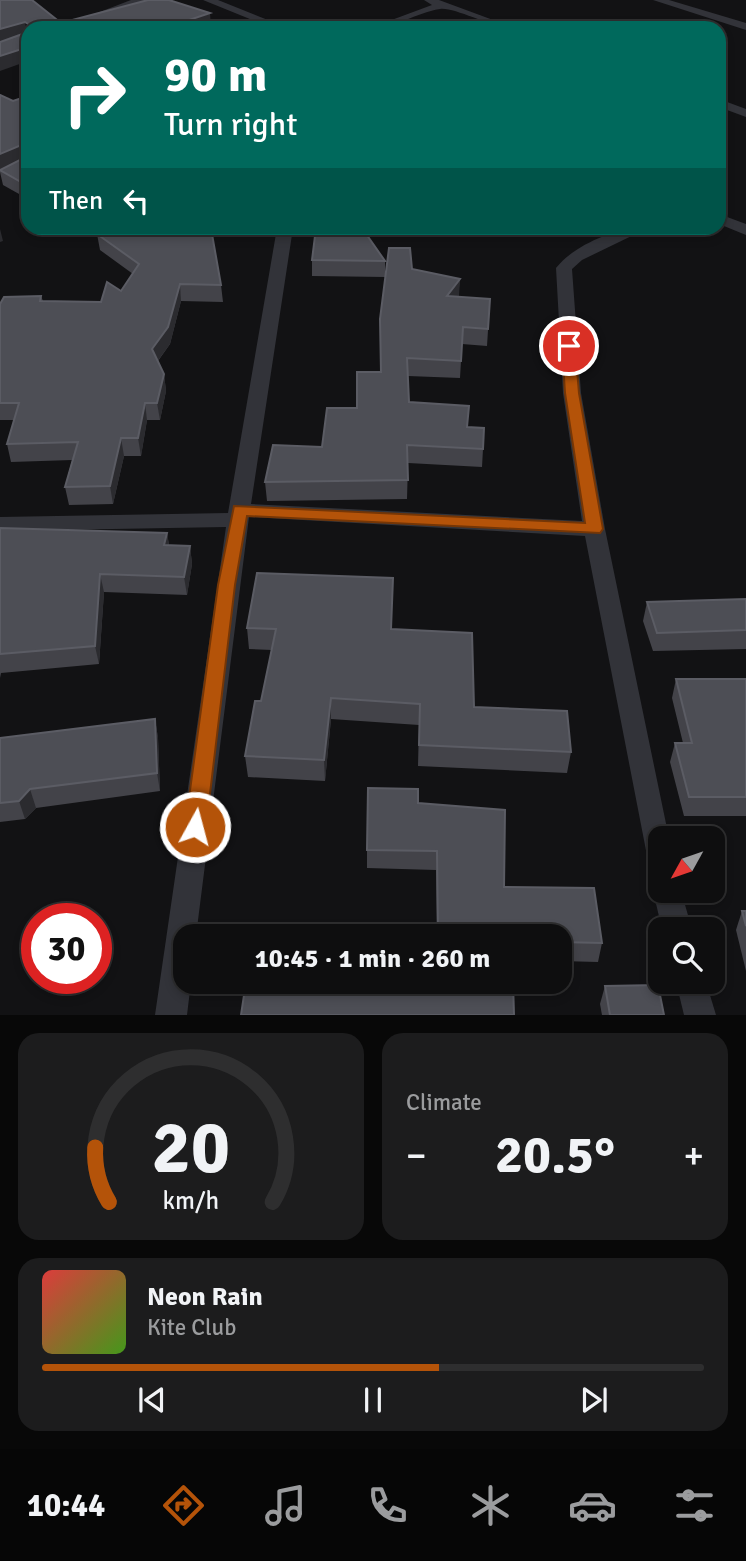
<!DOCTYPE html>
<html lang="en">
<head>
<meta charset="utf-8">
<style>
	body { margin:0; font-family:Signika,sans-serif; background:#1c1c1d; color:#f1f3f6; height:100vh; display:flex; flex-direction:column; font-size:26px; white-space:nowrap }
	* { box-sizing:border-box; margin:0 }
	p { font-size:23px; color:#9b9c9e }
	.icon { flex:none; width:38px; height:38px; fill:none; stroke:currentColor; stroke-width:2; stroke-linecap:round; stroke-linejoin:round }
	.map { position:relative; height:1015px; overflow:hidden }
	.side { display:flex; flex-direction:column; gap:18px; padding:18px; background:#080808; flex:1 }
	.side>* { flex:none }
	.hud { position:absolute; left:21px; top:21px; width:705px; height:214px; border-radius:21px; box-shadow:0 4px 10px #0003,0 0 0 2px #2e2e2f; background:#00695c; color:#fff; overflow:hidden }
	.needle { width:46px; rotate:230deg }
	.tools { position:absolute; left:648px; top:826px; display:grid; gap:14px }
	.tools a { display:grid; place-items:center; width:77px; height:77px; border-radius:14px; background:#0e0e0f; box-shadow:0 4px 10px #0003,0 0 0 2px #2e2e2f; font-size:35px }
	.speed { position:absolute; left:21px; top:903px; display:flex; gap:14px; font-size:35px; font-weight:700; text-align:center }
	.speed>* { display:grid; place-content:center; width:91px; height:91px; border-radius:50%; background:#0e0e0f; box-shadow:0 4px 10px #0003,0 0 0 2px #2e2e2f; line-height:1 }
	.speed .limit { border:10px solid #d22; background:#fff; color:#111 }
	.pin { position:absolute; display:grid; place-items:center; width:60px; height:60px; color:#fff; margin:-30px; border:4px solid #fff; border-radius:50%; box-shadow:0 2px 7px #0007 }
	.me { position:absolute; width:77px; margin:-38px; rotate:7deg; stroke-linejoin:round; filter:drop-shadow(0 0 5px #0008) }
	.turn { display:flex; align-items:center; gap:24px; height:147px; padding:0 28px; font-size:32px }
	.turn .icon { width:91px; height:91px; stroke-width:2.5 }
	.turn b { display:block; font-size:49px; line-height:60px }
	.then { display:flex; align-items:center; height:66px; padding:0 28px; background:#0003; gap:14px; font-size:26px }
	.big { font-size:52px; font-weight:800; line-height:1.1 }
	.side .widget { flex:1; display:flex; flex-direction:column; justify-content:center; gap:10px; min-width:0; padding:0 24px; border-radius:21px; background:#1c1c1d }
	.side .dial { align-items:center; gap:0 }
	.dial svg { height:182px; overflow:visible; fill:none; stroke:#2e2e2f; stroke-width:7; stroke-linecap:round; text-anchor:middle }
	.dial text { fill:#f1f3f6; stroke:none }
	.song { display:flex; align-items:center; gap:21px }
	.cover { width:84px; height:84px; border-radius:10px; background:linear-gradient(135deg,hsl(0 70% 55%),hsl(100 70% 35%)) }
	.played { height:7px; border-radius:4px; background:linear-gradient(90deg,#b45309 60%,#2e2e2f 60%) }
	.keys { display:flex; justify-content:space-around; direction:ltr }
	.heat { display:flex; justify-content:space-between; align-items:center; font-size:38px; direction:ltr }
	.side .tiles { flex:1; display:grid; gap:18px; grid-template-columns:1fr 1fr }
	.widget:last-child { grid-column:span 2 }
	.trip { position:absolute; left:173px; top:924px; width:399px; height:70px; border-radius:21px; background:#0e0e0f; box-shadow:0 4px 10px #0003,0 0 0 2px #2e2e2f; font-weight:800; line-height:70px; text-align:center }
	.menu { display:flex; height:112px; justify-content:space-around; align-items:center; background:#060606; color:#9b9c9e }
	.menu .icon { width:49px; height:49px }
	.menu .current { color:#b45309 }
	.menu b { font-size:32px; color:#f1f3f6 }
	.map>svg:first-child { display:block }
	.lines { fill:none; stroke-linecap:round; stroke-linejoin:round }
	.minor { fill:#323339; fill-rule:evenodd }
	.wall { fill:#434349 }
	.shaded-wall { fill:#2b2b2f }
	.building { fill:#4d4e55; stroke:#5b5c64; stroke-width:2 }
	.route { fill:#b45309; stroke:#753606; stroke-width:2 }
</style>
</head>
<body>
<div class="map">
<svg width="746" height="1015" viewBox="0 0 746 1015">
	<rect width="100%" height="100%" fill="#121214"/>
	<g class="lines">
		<g class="minor">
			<polygon points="131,0 146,0 74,28 58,28"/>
			<polygon points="203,0 218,0 288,28 272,28"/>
			<path d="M424 0H439L515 28C491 28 455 7 440 9 415 13 396 28 370 28L432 5Z"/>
			<polygon points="653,0 669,0 746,23 746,30"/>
			<polygon points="719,99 746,109 746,117 719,107"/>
			<polygon points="719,214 746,224 746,235 719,224"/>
			<path d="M277 228H293L251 504 582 521 563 393 556 268C574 245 620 225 648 228L582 260 572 269 581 393 605 529 669 838H660V874L650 871 585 536 249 517 196 936H186V982H191L187 1015H155L226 527 0 531V517L228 513Z"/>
			<polygon points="660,881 660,891 681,891 692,929 662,929 653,891"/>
			<polygon points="676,982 706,982 716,1015 684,1015"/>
		</g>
	</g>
	<g class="wall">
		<polygon points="0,95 13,101 28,96 28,199 3,185 0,172"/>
		<polygon points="97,234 141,236 200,234 221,285 223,302 181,301 170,344 158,361 164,374 166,391 160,420 147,420 141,456 124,456 113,504 69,505 65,487 72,460 11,462 7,444 14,420 0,420 0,304 41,296 43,301 101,302 121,291 133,274 100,250"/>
		<polygon points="312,260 385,261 385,277 312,276"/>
		<polygon points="412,269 460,279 458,297 490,299 487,346 462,344 460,378 408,376 409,402 468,427 483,449 482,467 408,463 407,499 267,501 265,482 322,447 357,408 381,372"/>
		<polygon points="0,528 167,533 169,545 190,546 192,564 187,595 104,592 99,664 1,673 0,678"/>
		<polygon points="393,578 391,629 474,707 571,752 567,773 418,766 419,725 331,719 325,781 248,777 245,756 261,701 272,650 249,649 247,628"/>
		<polygon points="746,599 746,649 653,651 643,621 647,602"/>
		<polygon points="676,679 746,679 746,816 684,816 670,762 675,743 683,743 672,698"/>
		<polygon points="155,719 158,738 160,791 36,808 25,819 0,822 0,738"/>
		<polygon points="418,803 504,887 602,943 598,962 560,961 560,936 437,936 436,870 367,868 367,850"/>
		<polygon points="742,911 746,911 746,971 736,930"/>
		<polygon points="605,986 664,1015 602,1015 600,1004"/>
	</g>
	<g class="shaded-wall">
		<polygon points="210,13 211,26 205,28 180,28 180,23"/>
		<polygon points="25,22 27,34 0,43 0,29"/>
		<polygon points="28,47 28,61 0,71 0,56"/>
		<polygon points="26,143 28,158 0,170 0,154"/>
		<polygon points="195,228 202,228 195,250 193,234"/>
		<polygon points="0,229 3,241 0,242"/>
		<polygon points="460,279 459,296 446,313 447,296"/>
		<polygon points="180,284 181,301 170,344 154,366 152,349"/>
		<polygon points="164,374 166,391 160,420 157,403"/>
		<polygon points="145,403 147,420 141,456 138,438"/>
		<polygon points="121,438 124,456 113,504 110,486"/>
		<polygon points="167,533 170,551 164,545"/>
		<polygon points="190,546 192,564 187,595 184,577"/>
		<polygon points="100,574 104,592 99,664 95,646"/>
		<polygon points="331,698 331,719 325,781 324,760"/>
		<polygon points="155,719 158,738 160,791 157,773"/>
		<polygon points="30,789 36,808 25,819 19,801"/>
	</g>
	<g class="building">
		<polygon points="0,0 32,0 61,23 148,0 169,0 210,13 180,23 193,28 28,28 28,24 25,22 0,29"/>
		<polygon points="28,29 28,47 0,56 0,42 28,32"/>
		<polygon points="0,95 13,101 28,96 28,163 25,164 28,164 28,186 0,170 26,157 26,143 0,154"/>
		<polygon points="144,228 195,228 193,234 212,234 221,285 180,284 168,327 152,349 164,374 157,403 145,403 138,438 121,438 110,486 65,487 78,442 7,444 19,403 0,403 0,304 4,297 41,296 40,301 101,302 107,282 121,291 139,264 97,234 141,236"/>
		<polygon points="316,228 362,228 385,261 312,260"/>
		<polygon points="389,248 410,248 412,269 460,279 447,296 490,299 488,329 463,327 461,361 407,358 409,402 469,406 467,427 484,428 483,449 407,445 408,480 265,482 273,445 322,447 327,408 357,408 357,372 381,372 380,319"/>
		<polygon points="0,528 167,533 164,545 190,546 184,577 100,574 95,646 0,654"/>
		<polygon points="257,573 393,578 391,629 472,633 474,707 567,711 571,752 419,745 420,704 331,698 324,760 245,756 255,701 261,701 276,629 247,628"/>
		<polygon points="746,599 746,630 657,633 647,602"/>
		<polygon points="676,679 746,679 746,797 689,797 675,743 692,743"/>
		<polygon points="155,719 157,773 30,789 19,801 0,803 0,738"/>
		<polygon points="368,788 418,789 418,803 505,810 504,887 594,888 602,943 560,942 560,936 438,936 437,851 367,850"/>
		<polygon points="742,911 746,911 746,926"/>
		<polygon points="246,982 330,982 443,990 443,982 513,982 514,1015 241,1015"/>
		<polygon points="658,985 664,1015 610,1015 605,986"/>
	</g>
	<polygon class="route" points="569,342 575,346 579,393 603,529 600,533 247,516 235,585 206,827 203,833 195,836 188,833 185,827 218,585 234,506 585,523 565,393 562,346"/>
</svg>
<div class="tools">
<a><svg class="needle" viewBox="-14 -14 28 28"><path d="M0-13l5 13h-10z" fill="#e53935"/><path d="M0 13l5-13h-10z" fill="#9b9c9e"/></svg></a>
<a><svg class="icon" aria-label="search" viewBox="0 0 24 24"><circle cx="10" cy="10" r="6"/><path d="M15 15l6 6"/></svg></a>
</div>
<div class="speed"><div class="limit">30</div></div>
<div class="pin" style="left:569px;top:346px;background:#d93025"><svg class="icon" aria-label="arrive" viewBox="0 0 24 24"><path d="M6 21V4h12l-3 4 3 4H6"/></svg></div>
<svg class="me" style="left:195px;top:827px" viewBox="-20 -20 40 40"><circle r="17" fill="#b45309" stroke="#fff" stroke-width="3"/><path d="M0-11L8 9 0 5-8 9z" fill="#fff"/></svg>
<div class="trip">10:45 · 1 min · 260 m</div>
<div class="hud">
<div class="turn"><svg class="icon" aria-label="right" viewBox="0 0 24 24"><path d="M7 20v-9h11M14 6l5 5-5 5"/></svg><div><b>90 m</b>Turn right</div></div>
<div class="then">Then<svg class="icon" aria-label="left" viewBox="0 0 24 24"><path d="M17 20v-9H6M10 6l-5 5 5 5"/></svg></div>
</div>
</div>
<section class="side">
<div class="tiles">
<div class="widget dial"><svg viewBox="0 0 100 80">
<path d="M14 69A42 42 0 1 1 86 69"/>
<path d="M14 69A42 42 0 0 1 8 45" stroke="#b45309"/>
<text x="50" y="56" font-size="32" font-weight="700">20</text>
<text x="50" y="72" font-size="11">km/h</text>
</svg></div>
<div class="widget"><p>Climate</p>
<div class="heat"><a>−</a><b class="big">20.5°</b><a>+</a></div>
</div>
<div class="widget">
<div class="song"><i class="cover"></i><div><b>Neon Rain</b><p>Kite Club</p></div></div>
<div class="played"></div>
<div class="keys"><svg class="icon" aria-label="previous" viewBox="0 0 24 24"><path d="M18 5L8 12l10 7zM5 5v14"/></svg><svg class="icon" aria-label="pause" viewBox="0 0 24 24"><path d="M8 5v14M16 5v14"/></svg><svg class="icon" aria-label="next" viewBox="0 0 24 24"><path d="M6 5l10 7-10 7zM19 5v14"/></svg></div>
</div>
</div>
</section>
<nav class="menu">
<b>10:44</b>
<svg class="icon current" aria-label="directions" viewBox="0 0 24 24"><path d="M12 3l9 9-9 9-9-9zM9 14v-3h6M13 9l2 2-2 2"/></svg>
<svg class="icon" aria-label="music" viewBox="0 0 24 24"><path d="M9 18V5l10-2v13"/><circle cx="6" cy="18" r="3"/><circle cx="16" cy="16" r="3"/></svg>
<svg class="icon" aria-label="phone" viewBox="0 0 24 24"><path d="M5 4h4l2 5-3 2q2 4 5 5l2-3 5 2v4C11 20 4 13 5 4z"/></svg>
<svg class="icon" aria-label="climate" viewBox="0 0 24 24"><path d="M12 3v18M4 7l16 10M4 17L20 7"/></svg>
<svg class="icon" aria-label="car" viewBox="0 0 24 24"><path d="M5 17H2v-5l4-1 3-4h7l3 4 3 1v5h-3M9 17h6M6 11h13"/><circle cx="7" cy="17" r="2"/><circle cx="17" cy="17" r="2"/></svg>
<svg class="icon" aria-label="filters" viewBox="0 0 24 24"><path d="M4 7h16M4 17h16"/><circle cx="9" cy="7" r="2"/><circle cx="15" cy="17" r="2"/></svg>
</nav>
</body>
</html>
